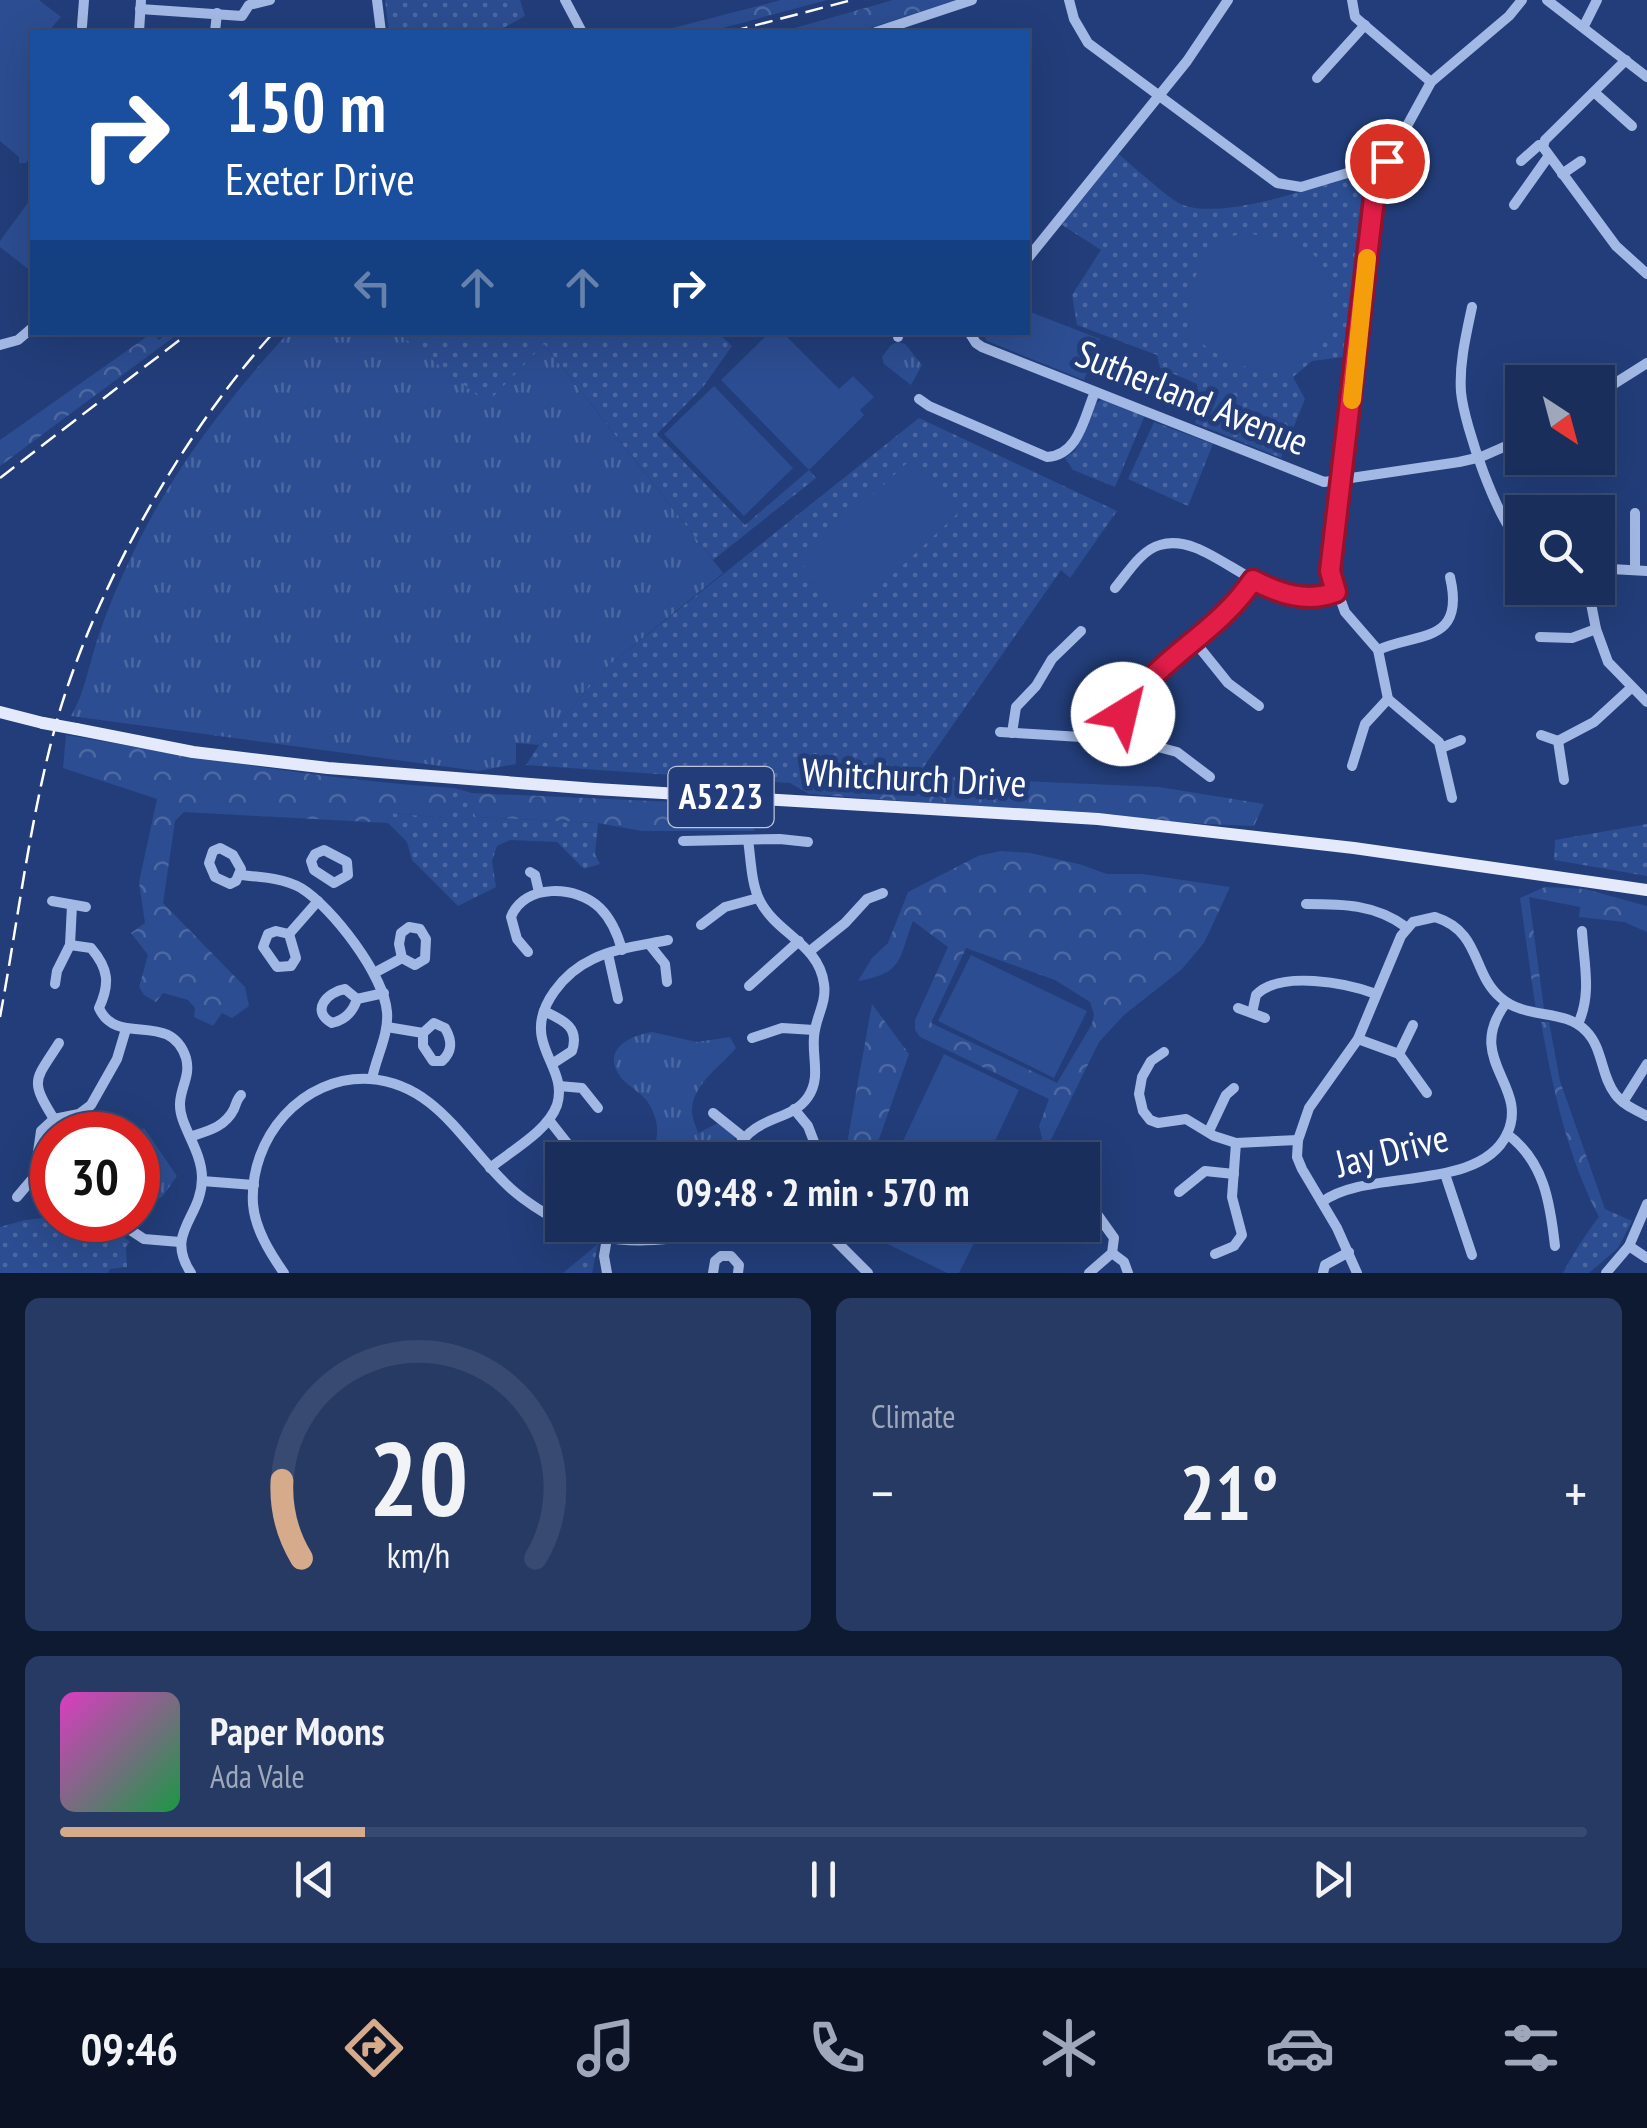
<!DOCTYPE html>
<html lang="en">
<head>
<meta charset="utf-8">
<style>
	body { margin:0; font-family:"PT Sans Narrow",sans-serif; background:#273a64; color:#f1f3f6; height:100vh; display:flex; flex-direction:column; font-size:38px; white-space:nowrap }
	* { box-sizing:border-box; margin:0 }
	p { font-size:32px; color:#9fa8bb }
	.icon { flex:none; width:55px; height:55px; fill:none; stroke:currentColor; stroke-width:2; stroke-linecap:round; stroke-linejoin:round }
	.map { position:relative; height:1273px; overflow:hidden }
	.panel { display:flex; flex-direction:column; gap:25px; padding:25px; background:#0e1932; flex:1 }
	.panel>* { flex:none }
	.hud { position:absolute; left:30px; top:30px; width:1000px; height:305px; border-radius:0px; box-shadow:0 10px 40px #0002,0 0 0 2px #384a71; background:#1a4fa0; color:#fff; overflow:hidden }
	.needle { width:65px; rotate:144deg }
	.fabs { position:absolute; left:1505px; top:365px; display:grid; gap:20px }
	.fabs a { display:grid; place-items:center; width:110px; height:110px; border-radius:0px; background:#1a2e5b; box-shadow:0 10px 40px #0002,0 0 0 2px #384a71; font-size:50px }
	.speed { position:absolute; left:30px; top:1112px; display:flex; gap:20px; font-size:50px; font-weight:700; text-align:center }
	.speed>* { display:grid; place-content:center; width:130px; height:130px; border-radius:50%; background:#1a2e5b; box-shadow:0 10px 40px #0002,0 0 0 2px #384a71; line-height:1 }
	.speed .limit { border:15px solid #d22; background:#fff; color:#111 }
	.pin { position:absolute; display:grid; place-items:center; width:85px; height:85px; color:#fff; margin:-42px; border:5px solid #fff; border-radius:50%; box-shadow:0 2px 10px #0007 }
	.me { position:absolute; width:110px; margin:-55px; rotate:36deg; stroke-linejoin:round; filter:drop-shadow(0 0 8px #0008) }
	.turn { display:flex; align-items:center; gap:35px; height:210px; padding:0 30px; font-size:45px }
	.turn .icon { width:130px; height:130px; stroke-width:2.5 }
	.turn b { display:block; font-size:70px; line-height:85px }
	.lanes { display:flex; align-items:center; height:95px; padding:0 30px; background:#0003; justify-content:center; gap:50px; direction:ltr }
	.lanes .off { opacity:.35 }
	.big { font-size:75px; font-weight:700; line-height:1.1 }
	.panel .tile { flex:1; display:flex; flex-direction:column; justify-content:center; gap:15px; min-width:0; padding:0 35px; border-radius:15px; background:#273a64 }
	.panel .dial { align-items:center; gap:0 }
	.dial svg { height:260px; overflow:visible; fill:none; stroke:#384a71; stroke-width:7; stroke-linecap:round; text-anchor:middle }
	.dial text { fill:#f1f3f6; stroke:none }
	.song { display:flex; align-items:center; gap:30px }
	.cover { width:120px; height:120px; border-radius:15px; background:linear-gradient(135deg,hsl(310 70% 55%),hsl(140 70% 35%)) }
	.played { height:10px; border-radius:5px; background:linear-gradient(90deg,#d6ab8b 20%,#384a71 20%) }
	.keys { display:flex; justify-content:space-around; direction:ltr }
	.heat { display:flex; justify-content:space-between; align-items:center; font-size:55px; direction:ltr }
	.panel .tiles { flex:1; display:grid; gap:25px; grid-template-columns:1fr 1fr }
	.tile:last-child { grid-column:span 2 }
	.trip { position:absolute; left:545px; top:1142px; width:555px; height:100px; border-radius:0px; background:#1a2e5b; box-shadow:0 10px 40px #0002,0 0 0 2px #384a71; font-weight:700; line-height:100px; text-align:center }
	.tabs { display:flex; height:160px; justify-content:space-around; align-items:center; background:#0a1224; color:#9fa8bb }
	.tabs .icon { width:70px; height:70px }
	.tabs .on { color:#d6ab8b }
	.tabs b { font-size:45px; color:#f1f3f6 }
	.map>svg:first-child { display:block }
	.grass { fill:url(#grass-tufts) }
	.forest { fill:url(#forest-crowns); fill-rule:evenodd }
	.park { fill:url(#park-dots) }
	.pitch { fill:#2c4d91 }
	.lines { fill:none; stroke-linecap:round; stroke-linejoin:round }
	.minor { stroke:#a3b9e5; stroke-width:10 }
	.major { stroke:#e4eafc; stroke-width:12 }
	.rail { stroke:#fff; stroke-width:2.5; stroke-dasharray:18 8; stroke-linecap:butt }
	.major-bridge { stroke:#e4eafc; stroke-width:12 }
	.route-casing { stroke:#92132f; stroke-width:25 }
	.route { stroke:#e11d48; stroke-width:18 }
	.slow { stroke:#f59e0b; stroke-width:18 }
	.labels { text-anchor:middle; stroke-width:10; stroke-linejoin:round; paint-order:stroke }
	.shield { fill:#223d79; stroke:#bdc5d7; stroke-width:2.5 }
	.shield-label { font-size:35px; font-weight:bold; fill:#fff }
	.street-label { font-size:38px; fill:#fff; stroke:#223d79 }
</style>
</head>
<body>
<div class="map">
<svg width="1647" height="1273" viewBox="0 0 1647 1273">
	<defs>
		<pattern id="grass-tufts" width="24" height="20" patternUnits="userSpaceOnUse" patternTransform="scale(2.5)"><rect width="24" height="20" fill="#2c4d91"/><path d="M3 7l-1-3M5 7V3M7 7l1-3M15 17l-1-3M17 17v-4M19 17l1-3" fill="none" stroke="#4c68a2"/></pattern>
		<pattern id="forest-crowns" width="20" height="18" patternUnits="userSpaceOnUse" patternTransform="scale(2.5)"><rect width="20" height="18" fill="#2c4d91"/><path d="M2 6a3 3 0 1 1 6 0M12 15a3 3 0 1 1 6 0" fill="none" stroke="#4c68a2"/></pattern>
		<pattern id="park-dots" width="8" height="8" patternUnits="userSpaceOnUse" patternTransform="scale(2.5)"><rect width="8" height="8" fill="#2c4d91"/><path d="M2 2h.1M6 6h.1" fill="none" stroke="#4c68a2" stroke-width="1.8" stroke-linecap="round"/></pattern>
	</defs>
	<rect width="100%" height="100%" fill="#223d79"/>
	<g class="grass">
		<path d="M288 333H398L487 402 543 343 723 573 608 666 539 745 516 743V764L478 771 71 716C84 694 88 669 96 644 104 618 115 591 127 566 165 480 225 402 288 333Z"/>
		<polygon points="898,342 905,344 922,365 911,385 884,364 882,357 891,345"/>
		<path d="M652 1032 697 1042 730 1037 736 1048C722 1065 693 1084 692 1109 691 1116 696 1126 698 1133L718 1123 735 1137 730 1147 731 1160H645C661 1143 661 1122 647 1101 640 1091 624 1085 618 1073 603 1047 633 1035 652 1032Z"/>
		<polygon points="144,1128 177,1176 162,1197 145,1205 138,1200 138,1135 135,1135"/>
		<polygon points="623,1225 715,1225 628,1236 621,1231"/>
	</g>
	<g class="forest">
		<polygon points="781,0 827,0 708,32 657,32"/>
		<polygon points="893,0 955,0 858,32 781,32"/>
		<polygon points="152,333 159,340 169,333 179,333 0,466 0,440"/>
		<path d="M66 735C195 757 323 780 454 788L447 818 391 813 388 823 184 812 175 821 163 903 245 987 249 1006 232 1018 222 1013 213 1026 194 1017 195 1008 188 1000 163 993 156 1002 144 995 139 987 148 955 131 933 145 923 139 882 157 799 63 768Z"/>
		<polygon points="919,773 973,779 1159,787 1264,804 1254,826 1206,824 809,794 790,783 910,785"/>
		<polygon points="472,793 741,805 755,831 642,831 598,823 476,817 465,800"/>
		<path d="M1000 851 1030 853 1079 864 1107 874H1142L1230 887 1204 943 1181 970 1124 1015 1099 1042 1041 1160H1032L1042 1138 1039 1126 1049 1099 920 1037 915 1030V1020L948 947 913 921C898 960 904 973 858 981L872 958 888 943 908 892 978 856ZM966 948 1055 980 1090 1002 1094 1014 1092 1024 1057 1083 931 1023Z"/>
		<polygon points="1545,887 1585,889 1647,906 1647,932 1624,922 1579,917 1580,907 1529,897 1544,1009 1536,1011 1520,898"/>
		<polygon points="872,1004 909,1054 879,1139 844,1160"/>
		<path d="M1541 1022H1549L1560 1081 1605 1209 1599 1217C1567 1156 1553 1089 1541 1022Z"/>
	</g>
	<g class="park">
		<polygon points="385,0 520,0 525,16 496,32 440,30 389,32"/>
		<path d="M1116 152C1131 164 1168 199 1183 205 1227 221 1328 183 1372 168L1351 356 1312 361 1293 377 1305 399 1281 458 1195 423 1200 405 1197 384 1160 368 1157 355 1077 325 1072 295 1101 250 1059 223Z"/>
		<polygon points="398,333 718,333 732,346 703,387 657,434 745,525 809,470 816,478 713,560 544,344 487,403"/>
		<polygon points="1103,399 1145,415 1115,487 1073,470 1065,458 1075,451 1096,403"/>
		<polygon points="919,418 1117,511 1070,578 1061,570 911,785 790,783 526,765 539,745 608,666"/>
		<polygon points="1154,422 1213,444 1188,506 1128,479"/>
		<polygon points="454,788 472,793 466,800 476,817 598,823 595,854 600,864 584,869 557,842 510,840 497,846 492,861 496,887 458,906 412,860 407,842 388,823 390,813 446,818"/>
		<polygon points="1647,824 1647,876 1554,860 1555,840"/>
		<path d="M1605 1209 1632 1221 1618 1248 1589 1273H1563C1575 1250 1589 1229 1605 1209Z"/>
		<polygon points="52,1217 52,1220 101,1220 130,1242 126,1247 127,1267 110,1269 108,1273 0,1273 0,1227 25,1220"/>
		<polygon points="598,1244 592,1273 563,1273"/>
	</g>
	<g class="pitch">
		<polygon points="0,0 39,0 61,17 52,27 58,32 32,32 32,155 26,163 19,163 19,157 0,141"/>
		<polygon points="32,197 32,272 0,247 0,241"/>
		<path d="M1244 233C1260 236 1282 237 1297 244 1378 280 1314 442 1189 333 1185 291 1199 242 1244 233Z"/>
		<polygon points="1028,311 1100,339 1084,380 987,341 983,333 1028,332"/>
		<polygon points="769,333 783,333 839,389 853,376 874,397 860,410 864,415 809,470 721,380"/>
		<polygon points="714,386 793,468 744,516 664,434"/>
		<polygon points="908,462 957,514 850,615 800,562"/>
		<polygon points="971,955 1087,1011 1054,1078 938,1021"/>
		<polygon points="944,1054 1019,1090 986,1160 894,1160"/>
		<polygon points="864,1225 979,1225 982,1227 959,1273 947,1273 861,1231"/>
	</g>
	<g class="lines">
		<g class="minor">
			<polyline points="377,0 381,32"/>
			<polyline points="565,0 582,32"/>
			<polyline points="1069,0 1074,19 1088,43 1277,183 1301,187 1387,161"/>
			<polyline points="1352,0 1355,17 1431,82"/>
			<polyline points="1547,0 1647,77"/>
			<polyline points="140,9 242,16 249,5 270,0"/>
			<polyline points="82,26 84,0"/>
			<polyline points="1584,26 1597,0"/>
			<polyline points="139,32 141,0"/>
			<polyline points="215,32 217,13"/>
			<polyline points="876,32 972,0"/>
			<polyline points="1626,60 1545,140 1543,147 1616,246 1647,274"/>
			<polyline points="1317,78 1365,25"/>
			<polyline points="1594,92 1632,126"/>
			<polyline points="1521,161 1539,145 1543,147"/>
			<polyline points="1562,174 1581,161"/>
			<polyline points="1514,205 1548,157"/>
			<polyline points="1028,258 1187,61 1228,0"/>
			<path d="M1472 307C1466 335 1459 364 1461 392 1464 425 1498 524 1522 543"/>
			<polyline points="898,332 898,337"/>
			<polyline points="969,332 976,343 982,347 1324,482 1459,462 1481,457 1522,439"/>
			<polyline points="0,345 18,340 32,328"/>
			<polyline points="1598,394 1647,363"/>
			<path d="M919 399 929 406 1047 457C1079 455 1084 417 1095 392"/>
			<polyline points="1635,513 1635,568"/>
			<polyline points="1598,575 1611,569 1647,571"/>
			<path d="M1115 588C1127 574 1141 550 1160 545 1212 529 1265 619 1336 592"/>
			<polyline points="1588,588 1596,629 1608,662 1647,702"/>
			<polyline points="1540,637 1572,638 1596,629"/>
			<polyline points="1195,642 1228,683 1259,706"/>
			<path d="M1378 650C1416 632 1466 645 1450 577"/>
			<polyline points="1115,723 1143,743 1177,752 1210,777"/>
			<polyline points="1000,732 1081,737 1106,730 1123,714 1147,679 1223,617 1253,581"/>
			<polyline points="1012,733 1016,707 1036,686 1052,659 1081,631"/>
			<polyline points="1541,735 1558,741 1564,780"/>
			<polyline points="1558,741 1594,722 1631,688"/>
			<polyline points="1441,748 1461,740"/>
			<polyline points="1352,766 1365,724 1388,699"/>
			<polyline points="1452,798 1439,742 1388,699 1378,650 1345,612 1330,571 1379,177 1431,82 1509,16 1522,0"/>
			<polyline points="683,841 780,839 808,842"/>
			<polygon points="220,848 233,855 241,869 236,881 230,884 215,877 209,863 213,851"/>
			<polygon points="324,850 347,862 348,875 334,883 314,870 311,861 315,854"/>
			<polyline points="530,872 535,875 539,892"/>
			<path d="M241 875C261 877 283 878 301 888 332 907 384 975 387 1012 389 1035 376 1057 372 1079"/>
			<polyline points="52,901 86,907"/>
			<path d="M1306 904C1342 904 1375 904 1406 927"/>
			<polyline points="701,925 725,907 758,898"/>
			<polygon points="409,927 420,929 426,939 425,959 415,965 402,958 399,944 401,933"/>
			<polygon points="276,931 289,934 296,958 291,966 277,967 263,947 268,934"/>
			<polyline points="289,934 318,901"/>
			<polyline points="649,944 665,964 667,982"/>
			<path d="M70 945 91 948C109 969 110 984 99 1008 117 1048 170 1009 186 1058 191 1076 180 1088 180 1104 179 1125 202 1150 202 1178 202 1218 164 1232 191 1273"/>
			<polyline points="810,951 845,923 867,899 883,893"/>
			<path d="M528 952 517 939 511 917C524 883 577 885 600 908 612 920 618 935 622 950"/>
			<polyline points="608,954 618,999"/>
			<polyline points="376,972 402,958"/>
			<polyline points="55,984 57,971 70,945 72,905"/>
			<polyline points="749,986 799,941"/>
			<path d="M345 989 357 999C353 1012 345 1020 332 1023 310 1011 327 992 345 989Z"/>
			<polyline points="357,999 384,993"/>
			<polyline points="1238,1008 1265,1018"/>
			<path d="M544 1011C563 1020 580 1027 572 1051L552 1064"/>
			<path d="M1252 1013 1256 995C1280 970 1347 983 1376 994"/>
			<path d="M434 1023 445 1028C452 1040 453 1051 442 1061H433L423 1046V1033Z"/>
			<path d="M1578 1024C1592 994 1584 964 1582 931"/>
			<polyline points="387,1027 423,1033"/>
			<polyline points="752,1038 782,1028 814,1030"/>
			<polyline points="1358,1039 1399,1054 1427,1093"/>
			<polyline points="1164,1052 1151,1061 1142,1077 1139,1094 1143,1111 1150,1120 1158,1123 1186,1119 1214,1136 1236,1143 1298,1140"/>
			<polyline points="1399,1054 1413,1025"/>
			<polyline points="559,1086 582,1088 598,1108"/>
			<polyline points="1623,1102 1647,1064"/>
			<polyline points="794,1109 808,1126 821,1160"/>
			<polyline points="713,1113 743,1137"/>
			<path d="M54 1119C29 1079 35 1081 59 1043"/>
			<polyline points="549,1120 571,1148 575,1160"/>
			<polyline points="1209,1131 1226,1095 1234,1088"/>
			<path d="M1507 1134C1544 1161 1550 1202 1555 1246"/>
			<path d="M192 1136C208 1131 225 1127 234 1109 236 1104 237 1099 241 1095"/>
			<path d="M739 1160 736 1150C757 1113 790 1123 808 1097 821 1078 812 1058 814 1037 815 1018 827 1003 824 984 819 944 777 934 760 901 751 884 751 859 748 840"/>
			<path d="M490 1168C511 1151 548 1131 557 1105 565 1079 547 1062 542 1038 535 1006 565 972 593 959 615 948 644 945 668 940"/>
			<polyline points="1445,1174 1472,1255"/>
			<polyline points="52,1181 40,1170 37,1159 41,1131 54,1119 79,1114 91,1105 117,1059 126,1029"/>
			<polyline points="202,1181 254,1185"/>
			<polyline points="1082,1183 1088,1179"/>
			<polyline points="1179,1192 1205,1171 1234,1174"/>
			<polyline points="1082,1193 1114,1238 1112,1253 1089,1273"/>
			<polyline points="17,1197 40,1170"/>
			<path d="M1322 1202C1366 1168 1479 1193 1507 1134 1530 1085 1463 1060 1506 1003"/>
			<polyline points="115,1220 144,1239 180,1242"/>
			<path d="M567 1225C627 1254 691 1235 753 1225"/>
			<polyline points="799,1225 835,1240 868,1273"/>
			<polyline points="607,1238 604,1256 607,1273"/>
			<polyline points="1629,1246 1647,1258"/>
			<polyline points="1112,1253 1124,1262 1128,1273"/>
			<polyline points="1215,1254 1234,1246 1242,1235 1232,1197 1236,1143"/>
			<path d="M284 1273C270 1253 255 1229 253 1204 249 1138 302 1075 370 1079 436 1084 463 1143 506 1184 522 1200 542 1212 562 1223"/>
			<polyline points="713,1273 715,1261 721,1256 731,1256 739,1265 738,1273"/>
			<polyline points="1323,1273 1325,1265 1349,1252"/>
			<path d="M1357 1273 1337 1228 1302 1169 1297 1157 1298 1140 1309 1108 1358 1039 1401 936 1413 922 1435 917C1482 932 1471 973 1501 998 1526 1020 1564 1008 1586 1031 1603 1048 1601 1076 1615 1094 1623 1105 1636 1110 1647 1116"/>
			<polyline points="1606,1273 1629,1246 1647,1204"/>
		</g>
		<g class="major">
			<polyline points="0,712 43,723"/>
			<polyline points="76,729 193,752 328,768 595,789 1098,819 1354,848 1647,890"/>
		</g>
		<g class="rail">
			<polyline points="730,32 852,0"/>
			<polyline points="0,478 190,332"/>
			<path d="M0 1017C19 915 31 809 60 710 99 582 184 431 274 332"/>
		</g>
		<polyline class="major-bridge" points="43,723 76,729"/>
	</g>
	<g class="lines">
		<defs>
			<path id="route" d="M1123 714C1156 658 1216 635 1253 580 1280 594 1307 603 1336 592L1330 571 1374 198 1379 177 1387 161"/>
		</defs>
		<use href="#route" class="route-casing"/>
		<use href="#route" class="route"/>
		<polyline class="slow" points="1352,400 1367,258"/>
	</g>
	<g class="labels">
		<rect class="shield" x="668.5" y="767" width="105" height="60" rx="8"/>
		<g class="shield-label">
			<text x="721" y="809">A5223</text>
		</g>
		<g class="street-label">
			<text transform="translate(1192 398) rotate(22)" y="13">Sutherland Avenue</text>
			<text transform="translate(914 778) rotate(3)" y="13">Whitchurch Drive</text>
			<text transform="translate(1392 1151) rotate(-14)" y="13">Jay Drive</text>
		</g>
	</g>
</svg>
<div class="fabs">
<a><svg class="needle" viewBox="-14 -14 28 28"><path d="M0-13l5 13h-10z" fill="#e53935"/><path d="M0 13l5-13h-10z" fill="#9fa8bb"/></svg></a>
<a><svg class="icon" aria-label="search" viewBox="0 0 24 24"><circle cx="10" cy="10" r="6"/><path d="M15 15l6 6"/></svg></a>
</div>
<div class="speed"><div class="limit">30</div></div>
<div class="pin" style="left:1387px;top:161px;background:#d93025"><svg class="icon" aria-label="arrive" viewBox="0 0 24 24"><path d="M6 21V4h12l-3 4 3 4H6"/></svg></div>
<svg class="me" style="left:1123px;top:714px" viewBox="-20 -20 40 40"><circle r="19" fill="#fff"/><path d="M0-13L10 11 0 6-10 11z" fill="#e11d48"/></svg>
<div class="trip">09:48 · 2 min · 570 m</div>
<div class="hud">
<div class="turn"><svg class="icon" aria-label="right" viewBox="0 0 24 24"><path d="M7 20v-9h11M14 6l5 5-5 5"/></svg><div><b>150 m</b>Exeter Drive</div></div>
<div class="lanes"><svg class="icon off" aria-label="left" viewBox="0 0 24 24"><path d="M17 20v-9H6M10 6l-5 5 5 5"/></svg><svg class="icon off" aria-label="ahead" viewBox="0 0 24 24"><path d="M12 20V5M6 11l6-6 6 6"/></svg><svg class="icon off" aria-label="ahead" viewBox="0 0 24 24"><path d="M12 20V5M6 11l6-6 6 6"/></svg><svg class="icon" aria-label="right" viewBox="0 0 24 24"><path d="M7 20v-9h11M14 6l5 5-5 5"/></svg></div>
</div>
</div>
<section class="panel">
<div class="tiles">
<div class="tile dial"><svg viewBox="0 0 100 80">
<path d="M14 69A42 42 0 1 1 86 69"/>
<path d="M14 69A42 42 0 0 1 8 45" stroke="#d6ab8b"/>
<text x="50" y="56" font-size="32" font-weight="700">20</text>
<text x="50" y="72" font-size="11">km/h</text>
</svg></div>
<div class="tile"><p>Climate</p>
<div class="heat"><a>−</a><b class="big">21°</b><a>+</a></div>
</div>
<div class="tile">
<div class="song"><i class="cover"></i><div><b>Paper Moons</b><p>Ada Vale</p></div></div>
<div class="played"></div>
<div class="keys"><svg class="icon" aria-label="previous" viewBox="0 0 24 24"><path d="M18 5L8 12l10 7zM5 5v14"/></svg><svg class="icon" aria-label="pause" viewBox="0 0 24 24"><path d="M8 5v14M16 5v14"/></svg><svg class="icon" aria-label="next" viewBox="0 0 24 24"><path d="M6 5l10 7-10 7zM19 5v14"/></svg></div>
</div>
</div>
</section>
<nav class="tabs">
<b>09:46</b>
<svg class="icon on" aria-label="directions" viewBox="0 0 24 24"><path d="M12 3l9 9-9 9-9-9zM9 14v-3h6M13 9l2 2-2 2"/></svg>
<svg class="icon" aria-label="music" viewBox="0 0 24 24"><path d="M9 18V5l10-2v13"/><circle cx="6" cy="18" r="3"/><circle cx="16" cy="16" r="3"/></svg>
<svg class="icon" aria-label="phone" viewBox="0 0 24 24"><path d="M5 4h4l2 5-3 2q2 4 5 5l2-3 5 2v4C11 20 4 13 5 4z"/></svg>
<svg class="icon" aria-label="climate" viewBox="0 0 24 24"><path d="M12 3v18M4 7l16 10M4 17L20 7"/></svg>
<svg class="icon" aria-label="car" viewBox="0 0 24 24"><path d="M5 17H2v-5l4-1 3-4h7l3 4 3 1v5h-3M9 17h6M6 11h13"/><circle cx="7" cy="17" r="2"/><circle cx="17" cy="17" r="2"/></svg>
<svg class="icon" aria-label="filters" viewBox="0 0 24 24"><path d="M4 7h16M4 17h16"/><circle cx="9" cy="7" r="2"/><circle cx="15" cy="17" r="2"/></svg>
</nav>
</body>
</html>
